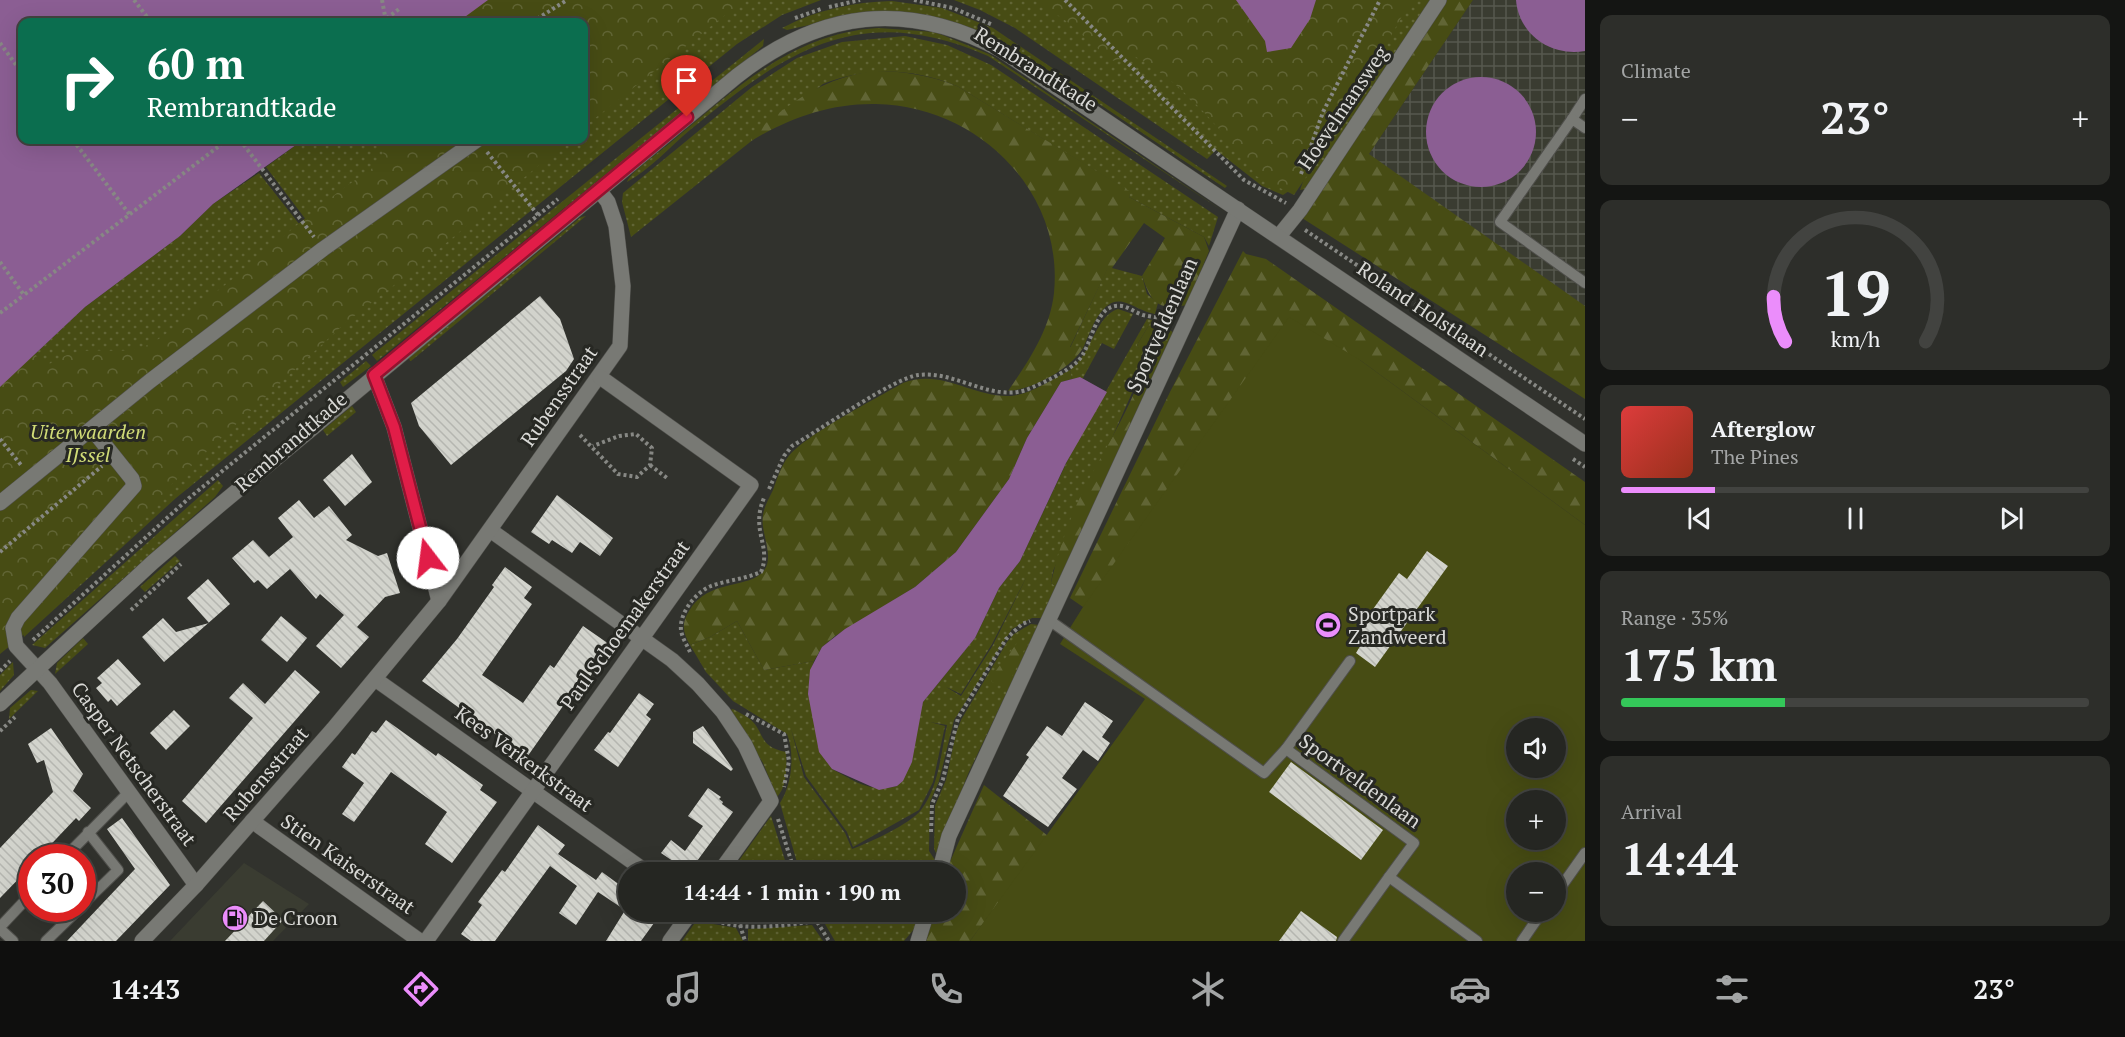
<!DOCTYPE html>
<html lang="en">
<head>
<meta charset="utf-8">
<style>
	body { margin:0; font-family:"PT Serif",serif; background:#2d2e2a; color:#f1f3f6; height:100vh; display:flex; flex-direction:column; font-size:22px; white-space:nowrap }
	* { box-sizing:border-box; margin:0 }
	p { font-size:20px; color:#a3a5a5 }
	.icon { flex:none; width:33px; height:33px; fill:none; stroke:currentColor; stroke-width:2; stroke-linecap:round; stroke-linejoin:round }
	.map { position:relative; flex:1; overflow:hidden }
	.sheet { display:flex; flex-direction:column; gap:15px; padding:15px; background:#141513; width:540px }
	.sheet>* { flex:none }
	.hud { position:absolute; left:18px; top:18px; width:570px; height:126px; border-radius:12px; box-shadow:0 6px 24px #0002,0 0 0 2px #424340; background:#0b6e4f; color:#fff; overflow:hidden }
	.fabs { position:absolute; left:1506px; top:718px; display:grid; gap:12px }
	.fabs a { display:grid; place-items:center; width:60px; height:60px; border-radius:50%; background:#252622; box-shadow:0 6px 24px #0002,0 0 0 2px #424340; font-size:30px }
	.speed { position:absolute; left:18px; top:844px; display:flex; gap:12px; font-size:30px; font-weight:700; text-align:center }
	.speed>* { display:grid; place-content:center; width:78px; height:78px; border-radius:50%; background:#252622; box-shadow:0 6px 24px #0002,0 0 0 2px #424340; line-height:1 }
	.speed .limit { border:9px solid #d22; background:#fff; color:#111 }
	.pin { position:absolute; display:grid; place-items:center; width:51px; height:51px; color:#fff; margin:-62px -26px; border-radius:50% 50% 50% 0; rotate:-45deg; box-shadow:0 0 6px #0007 }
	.pin .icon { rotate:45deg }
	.me { position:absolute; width:66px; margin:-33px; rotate:345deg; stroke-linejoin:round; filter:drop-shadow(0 0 4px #0008) }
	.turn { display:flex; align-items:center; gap:21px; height:126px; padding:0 30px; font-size:27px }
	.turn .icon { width:78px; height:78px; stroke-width:2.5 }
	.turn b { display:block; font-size:42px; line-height:51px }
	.big { font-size:45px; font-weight:700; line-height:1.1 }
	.sheet .tile { flex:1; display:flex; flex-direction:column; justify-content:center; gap:9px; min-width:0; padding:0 21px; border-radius:12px; background:#2d2e2a }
	.sheet .dial { align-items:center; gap:0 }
	.dial svg { height:156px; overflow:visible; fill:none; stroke:#424340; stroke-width:7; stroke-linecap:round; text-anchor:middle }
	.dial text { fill:#f1f3f6; stroke:none }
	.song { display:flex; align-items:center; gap:18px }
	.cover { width:72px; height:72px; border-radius:9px; background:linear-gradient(135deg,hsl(0 70% 55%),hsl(10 70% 35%)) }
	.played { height:6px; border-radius:3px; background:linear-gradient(90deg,#eb8dfb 20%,#424340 20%) }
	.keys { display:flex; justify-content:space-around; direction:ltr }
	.heat { display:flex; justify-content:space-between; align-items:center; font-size:33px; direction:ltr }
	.charge { height:9px; border-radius:4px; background:linear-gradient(90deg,#34c759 35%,#424340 0) }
	.trip { position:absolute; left:618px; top:862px; width:348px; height:60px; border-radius:30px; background:#252622; box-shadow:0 6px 24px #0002,0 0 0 2px #424340; font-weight:700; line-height:60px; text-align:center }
	.tabs { display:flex; height:96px; justify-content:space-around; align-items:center; background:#0f0f0e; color:#a3a5a5 }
	.tabs .icon { width:42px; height:42px }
	.tabs .current { color:#eb8dfb }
	.tabs b { font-size:27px; color:#f1f3f6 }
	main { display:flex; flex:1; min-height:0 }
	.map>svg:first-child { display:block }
	.built { fill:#3a3c31 }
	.industrial { fill:url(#industrial-grid) }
	.grass { fill:url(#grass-dots); fill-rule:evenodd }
	.forest { fill:url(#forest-firs) }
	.park { fill:url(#park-crowns) }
	.pitch { fill:#474c14; fill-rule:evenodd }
	.water { fill:#8b5e93 }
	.building { fill:url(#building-back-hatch) }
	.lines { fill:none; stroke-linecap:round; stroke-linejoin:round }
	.service-casing { stroke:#4f4f4b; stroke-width:12 }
	.minor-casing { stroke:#4f4f4b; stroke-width:16 }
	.tertiary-casing { stroke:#4f4f4b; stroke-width:16 }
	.path { stroke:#878884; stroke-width:4; stroke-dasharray:3 3; stroke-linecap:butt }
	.service { stroke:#787974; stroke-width:10 }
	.minor { stroke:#787974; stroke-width:15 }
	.tertiary { stroke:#787974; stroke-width:15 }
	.route-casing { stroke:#92132f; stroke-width:15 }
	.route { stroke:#e11d48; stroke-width:10 }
	.labels { text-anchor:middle; stroke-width:6; stroke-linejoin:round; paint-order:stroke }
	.street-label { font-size:20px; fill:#d9d9d6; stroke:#272823 }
	.park-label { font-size:20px; font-style:italic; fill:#d1dc77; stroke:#272823 }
	.poi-label { font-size:20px; fill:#d9d9d6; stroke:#272823; text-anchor:start }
</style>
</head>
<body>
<main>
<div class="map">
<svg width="1585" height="941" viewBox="0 0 1585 941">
	<defs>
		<pattern id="industrial-grid" width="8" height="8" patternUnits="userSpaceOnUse" patternTransform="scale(1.5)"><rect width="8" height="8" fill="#3a3c31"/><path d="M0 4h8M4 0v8" fill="none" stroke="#56584e"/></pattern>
		<pattern id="grass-dots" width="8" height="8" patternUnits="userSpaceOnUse" patternTransform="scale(1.5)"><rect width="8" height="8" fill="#474c14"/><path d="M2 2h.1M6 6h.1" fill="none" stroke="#616535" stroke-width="1.8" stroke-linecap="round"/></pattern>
		<pattern id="forest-firs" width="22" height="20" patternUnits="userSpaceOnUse" patternTransform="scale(1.5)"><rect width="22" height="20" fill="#474c14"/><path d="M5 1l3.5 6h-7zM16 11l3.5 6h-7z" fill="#616535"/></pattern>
		<pattern id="park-crowns" width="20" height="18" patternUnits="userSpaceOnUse" patternTransform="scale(1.5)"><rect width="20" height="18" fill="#474c14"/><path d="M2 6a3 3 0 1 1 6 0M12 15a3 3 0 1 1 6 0" fill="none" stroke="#616535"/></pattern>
		<pattern id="building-back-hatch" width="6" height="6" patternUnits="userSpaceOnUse" patternTransform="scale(1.5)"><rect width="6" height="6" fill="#d2d3cc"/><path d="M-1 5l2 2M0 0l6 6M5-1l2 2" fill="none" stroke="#b5b6b0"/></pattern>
	</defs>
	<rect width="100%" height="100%" fill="#31322d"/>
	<polygon class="built" points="244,863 309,904 273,941 170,941"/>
	<polygon class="industrial" points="1473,0 1585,0 1585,328 1355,172 1369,154"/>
	<g class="grass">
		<polygon points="488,0 821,0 782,15 737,44 176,498 24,637 23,633 483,140 584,140 584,22"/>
		<polygon points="954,0 1236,0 1289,191 1283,195 1262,186 1216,150 1207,159 1015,28 980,10"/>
		<polygon points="1384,0 1434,0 1310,188 1300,190 1327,114"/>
		<path d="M892 1 942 8 993 28 1227 186 1225 188C1175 155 1126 122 1077 89 973 19 913 0 787 30L782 28C816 10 853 2 892 1Z"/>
		<path d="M878 28 935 32 989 54 1226 213 988 56C860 0 786 51 690 130 670 147 649 170 627 182 630 172 660 152 670 143 733 91 792 33 878 28Z"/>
		<path d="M905 36 947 45 991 65 1218 217 1209 246 1204 237 1129 197 1130 192 957 86C913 68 868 66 823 84L631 237 622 202 623 193 752 87 797 58 842 42Z"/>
		<polygon points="764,39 763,46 377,361 372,355"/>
		<polygon points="303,140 405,140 403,162 313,229 266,167"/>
		<polygon points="259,173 307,234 19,457 0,387 85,307 180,236 213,204"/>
		<polygon points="586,216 411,361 410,361 409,358 581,217"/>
		<path d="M1108 267 1142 276 1147 294 1158 303 1155 314C1143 312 1134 305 1123 302 1101 297 1091 331 1084 346L1070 348Z"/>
		<path d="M1118 309 1133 314 1114 349 1102 343 1083 378 1072 379 1070 370C1092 353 1096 315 1118 309Z"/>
		<path d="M1147 319 1152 320 1137 345 1143 355V368L1053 571 1051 583 1058 588 1043 618H1032L1012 629 954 720 939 781 930 802 929 851 935 860 934 873H800L780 803C792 785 795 753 787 734L733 701 706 672 690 645 710 637 737 621 764 670 814 661C799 696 822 735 832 769 856 782 870 793 897 786L923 702 975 638 999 588 1020 561 1071 453ZM1027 576 993 645 961 696 946 687 961 694 992 644ZM930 722 947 725C941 752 939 787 921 810 910 824 869 843 852 849L845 833 804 777 791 729 806 776 847 832 853 847 919 810 933 782 945 726Z"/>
		<polygon points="366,361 371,366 343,387 340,382"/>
		<polygon points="352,406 356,412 327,436 323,430"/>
		<polygon points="218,480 223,486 215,497 45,648 32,645"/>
		<polygon points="175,556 180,561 145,592 140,587"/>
		<polygon points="1031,624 1039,625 968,774 937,855 934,849 935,806 946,780 956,733 961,720 1007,642 1014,634"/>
		<polygon points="83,638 88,644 55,674 57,663"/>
		<polygon points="13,662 14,675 0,691 0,675"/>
		<polygon points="31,690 38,691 9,719 10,708"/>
		<path d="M733 709C738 712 745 715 750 719 765 732 758 747 786 752 787 766 787 787 777 797L763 763 730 710Z"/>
		<polygon points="771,816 789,873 730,873"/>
		<path d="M705 912H796L785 923C757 924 729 926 705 912Z"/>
		<polygon points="818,912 922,912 915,928 904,941 835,941"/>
		<polygon points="699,917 713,924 736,928 743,941 682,941"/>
		<polygon points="812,925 823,941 748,941 748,929"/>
	</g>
	<g class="forest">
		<polygon points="1446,0 1473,0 1369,154 1585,306 1585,399 1302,218"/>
		<path d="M873 71C903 71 929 75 957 86L1131 192 1129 197 1204 237 1209 251 1187 305C1157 311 1151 302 1142 276L1165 238 1144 223 1112 268H1108L1070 347 1084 346C1073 368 1032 390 1008 391 1028 362 1050 330 1054 293 1064 190 977 106 876 104 831 103 789 118 751 141V135C792 102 820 79 873 71Z"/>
		<polygon points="1243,251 1246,254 1266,259 1585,482 1585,525 1360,360 1083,607 1070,598 1170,392"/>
		<path d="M1152 320 1160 322 1175 334 1058 588 1051 583C1058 552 1068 522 1082 493 1097 462 1142 391 1144 360L1137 345Z"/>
		<path d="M1070 370 1072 379 1061 382 1027 438 1009 479 956 552 915 587 835 636 822 647 814 661 764 670 737 621 710 637 690 645C683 633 681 624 689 611 709 577 752 590 765 569 774 554 760 532 763 515 764 507 769 498 773 490 777 479 781 466 788 457 805 435 875 399 903 383 942 368 973 398 1011 396 1032 394 1052 379 1070 370Z"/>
		<polygon points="1017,643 1024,643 1025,648 1009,683 1003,687 992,682 991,677"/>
		<polygon points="984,785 1048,836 970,941 923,941 932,912 956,912 956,873 945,873"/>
	</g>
	<g class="park">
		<polygon points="278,0 744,0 584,127 584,22 305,22"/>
		<path d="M1036 0H1411L1341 125 1294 195 1256 176 1248 163C1215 124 1180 80 1134 56L1112 61 1066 21Z"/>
		<path d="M382 140H569L420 265 344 324 172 484 104 559 21 637 0 654V308L45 367C90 334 117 365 157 340 173 331 185 316 199 305 239 276 275 242 313 212 335 193 360 177 384 160Z"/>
	</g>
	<path class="pitch" d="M1289 317 1360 360 1585 525V941H970L1145 699 1060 644 1083 607ZM1516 729H1556V768H1516ZM1516 801H1556V840H1516ZM1516 873H1556V912H1516Z"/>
	<g class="water">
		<polygon points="0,0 488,0 458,22 22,22 22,140 303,140 213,204 180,236 85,307 0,387"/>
		<polygon points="1236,0 1316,0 1310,19 1291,48 1267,52 1265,41"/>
		<path d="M1516 0H1585V51C1551 57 1519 35 1516 0Z"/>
		<circle cx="1481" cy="132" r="55"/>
		<polygon points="1080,377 1107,392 1066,463 1020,561 999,588 975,638 923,702 912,762 903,781 897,786 879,790 832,769 819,752 808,694 810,670 822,647 845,629 915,587 956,552 1009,479 1027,438 1061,382"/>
	</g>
	<g class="building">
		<polygon points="540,296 560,319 574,359 566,371 451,465 419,426 411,403"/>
		<polygon points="352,454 372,482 345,506 323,480"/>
		<polygon points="557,495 613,538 600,556 580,542 572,553 552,540 549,544 531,532"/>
		<polygon points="299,500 314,518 329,506 352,535 346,540 378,556 387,553 400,593 385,597 357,627 369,637 341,668 316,646 344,615 320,594 316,599 290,569 267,589 258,580 254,583 232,558 253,540 269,557 293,537 278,518"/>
		<polygon points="1427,551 1448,566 1375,667 1356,653 1362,643 1353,637 1399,573 1407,579"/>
		<polygon points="505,567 532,587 524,598 532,604 482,675 523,703 550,665 554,668 583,626 609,644 599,659 601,661 572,702 568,699 527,757 422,681 457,639 494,587 492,585"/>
		<polygon points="208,579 230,604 164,662 142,637 163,618 176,632 209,623 187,598"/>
		<polygon points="281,616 307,638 287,662 261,640"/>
		<polygon points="118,659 141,684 117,706 111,699 108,702 96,688 102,683 97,678"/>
		<polygon points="295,670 320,692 206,823 182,801 253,718 229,698 243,683 265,704"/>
		<polygon points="639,693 654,704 646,715 651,719 618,767 594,750 608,732 610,733"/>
		<polygon points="1085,702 1113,721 1102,737 1110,743 1098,761 1083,750 1062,778 1077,789 1048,827 1003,796 1029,757 1026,755 1047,726 1062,736"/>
		<polygon points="174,710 190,726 166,750 150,733"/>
		<polygon points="386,720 436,756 438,753 483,785 480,790 497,802 452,863 425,844 447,812 391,772 354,822 342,814 364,783 342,767 352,753 355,755 372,731 376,733"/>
		<polygon points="703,726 733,769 731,771 693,743 693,732"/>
		<polygon points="51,728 83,774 73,791 91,808 79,821 76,818 38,858 32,858 32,865 0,898 0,848 53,792 44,760 37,763 28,744"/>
		<polygon points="1291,762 1383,830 1361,860 1269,792"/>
		<polygon points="708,788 721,797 719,799 723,802 722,804 733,812 689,872 661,853 671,840 685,851 703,826 688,816"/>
		<polygon points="122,818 170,885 116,941 67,941 135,869 107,829"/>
		<polygon points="538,825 565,845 558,854 596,880 602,872 628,891 628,912 662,912 641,941 606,941 624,912 628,912 598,892 576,925 559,913 577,886 550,866 495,941 471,941 461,934 482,905 478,902 502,870 505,872"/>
		<polygon points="263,901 283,920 264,941 225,941"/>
		<polygon points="1301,911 1337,937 1336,941 1279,941"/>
	</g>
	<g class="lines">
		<defs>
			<g id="service">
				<polyline points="1572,119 1585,99"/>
				<polyline points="1585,128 1572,119 1500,222 1585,283"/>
				<polyline points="1049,620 1264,773 1286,749 1414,843 1389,877 1477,941"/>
				<polyline points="1286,749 1350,661"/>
				<polyline points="64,858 129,792"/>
				<polyline points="1556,894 1585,853"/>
				<polyline points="82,905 118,870 88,832"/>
				<polyline points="0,927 32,893"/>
				<polyline points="0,929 13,941"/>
				<polyline points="46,941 79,909"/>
				<polyline points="1343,941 1389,877"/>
				<polyline points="1522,941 1542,912"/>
			</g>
			<g id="minor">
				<polyline points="1279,236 1300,210 1439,0"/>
				<polyline points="374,375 394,427 439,601"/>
				<polyline points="92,429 132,479 134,486 18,618 13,628 16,646 50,683 196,885"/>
				<polyline points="0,503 150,381 323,249 477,140"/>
				<polyline points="490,530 672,660 698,684 723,712 745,745 771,801 719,873"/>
				<polyline points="375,679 648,873"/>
				<polyline points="252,821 420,941"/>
				<polyline points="939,873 949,836 1238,209"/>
				<polyline points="142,941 196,885 333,729 439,601 620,346 623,286 616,226 608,202 599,190"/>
				<polyline points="426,941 751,485 600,377"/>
				<polyline points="670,941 691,912"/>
				<polyline points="918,941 927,912"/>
			</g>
			<path id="tertiary" d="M0 704 153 562 221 504 737 76C821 10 906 0 1001 50L1585 444"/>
		</defs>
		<use href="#service" class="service-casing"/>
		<use href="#minor" class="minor-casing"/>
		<use href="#tertiary" class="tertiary-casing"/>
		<g class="path">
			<polyline points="134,0 151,22"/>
			<polyline points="382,0 385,16 391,22"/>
			<polyline points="914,0 953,8 993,25"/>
			<polyline points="1065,0 1244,180 1286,203"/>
			<polyline points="829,7 860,0"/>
			<polyline points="795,18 821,9"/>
			<polyline points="382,22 399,9"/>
			<polyline points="532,22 567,0"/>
			<polyline points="0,43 22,73"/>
			<polyline points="73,140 130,215"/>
			<polyline points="240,140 314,237"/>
			<polyline points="487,152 538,215"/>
			<polyline points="1301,174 1323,112 1380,0"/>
			<polyline points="1305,230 1585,419"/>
			<polyline points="0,262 24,295 227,140"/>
			<polyline points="0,313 24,295"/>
			<polyline points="580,435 618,474 637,477 650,465 652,448 636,434 619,436 593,446"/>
			<polyline points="0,439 21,465"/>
			<polyline points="1573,459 1585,467"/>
			<polyline points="650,465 667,478"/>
			<path d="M769 489 784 456 792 446C818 431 894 378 918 375 957 370 996 406 1033 387 1047 381 1066 372 1077 362 1093 348 1093 302 1122 306 1129 307 1136 313 1143 315 1152 317 1161 318 1170 320"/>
			<polyline points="0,552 102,466"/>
			<polyline points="131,610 181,564"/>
			<polyline points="33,640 189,498 558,199"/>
			<path d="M690 652C687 645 682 638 681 630 679 613 696 592 711 586 728 580 745 579 761 572 772 546 750 531 764 498"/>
			<polyline points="0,671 10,661"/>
			<polyline points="746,714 784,734 789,761 784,787"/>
			<polyline points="0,731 15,717"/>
			<polyline points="778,819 795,873"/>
			<polyline points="931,832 932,804 943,779 958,718 1006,639 1022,624 1030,621"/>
			<polyline points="811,912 829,941"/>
			<path d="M705 916C737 933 781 926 816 921"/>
			<polyline points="740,925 745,941"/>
		</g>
		<use href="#service" class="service"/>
		<use href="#minor" class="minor"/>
		<use href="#tertiary" class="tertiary"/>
	</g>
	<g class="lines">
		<defs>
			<polyline id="route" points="428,558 394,427 374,375 687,117"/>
		</defs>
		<use href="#route" class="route-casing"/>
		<use href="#route" class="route"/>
	</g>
	<defs>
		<symbol id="stadium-disc" viewBox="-11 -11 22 22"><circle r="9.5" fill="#eb8dfb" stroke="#272823"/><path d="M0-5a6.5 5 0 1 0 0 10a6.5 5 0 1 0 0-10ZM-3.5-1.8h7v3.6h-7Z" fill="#111"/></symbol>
		<symbol id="fuel-disc" viewBox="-11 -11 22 22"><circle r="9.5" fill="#eb8dfb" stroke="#272823"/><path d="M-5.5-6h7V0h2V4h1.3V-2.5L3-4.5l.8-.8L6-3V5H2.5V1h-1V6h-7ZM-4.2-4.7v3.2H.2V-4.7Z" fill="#111"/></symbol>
	</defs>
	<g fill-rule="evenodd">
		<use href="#stadium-disc" x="1313" y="610" width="30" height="30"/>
		<use href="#fuel-disc" x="220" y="903" width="30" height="30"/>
	</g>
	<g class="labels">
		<g class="street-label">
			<text transform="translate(1036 69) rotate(32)" y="7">Rembrandtkade</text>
			<text transform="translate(1343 108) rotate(-56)" y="7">Hoevelmansweg</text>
			<text transform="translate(1423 309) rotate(34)" y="7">Roland Holstlaan</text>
			<text transform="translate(1162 325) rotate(-66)" y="7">Sportveldenlaan</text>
			<text transform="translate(559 396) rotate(-55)" y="7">Rubensstraat</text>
			<text transform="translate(291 442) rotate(-41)" y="7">Rembrandtkade</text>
			<text transform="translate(625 625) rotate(-54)" y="7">Paul Schoemakerstraat</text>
			<text transform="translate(524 759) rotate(36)" y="7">Kees Verkerkstraat</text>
			<text transform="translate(134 764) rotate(54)" y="7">Casper Netscherstraat</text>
			<text transform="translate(266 774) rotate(-49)" y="7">Rubensstraat</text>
			<text transform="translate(1360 781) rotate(36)" y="7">Sportveldenlaan</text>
			<text transform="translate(348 864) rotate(35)" y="7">Stien Kaiserstraat</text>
		</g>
		<g class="park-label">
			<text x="88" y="439">Uiterwaarden<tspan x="88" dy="23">IJssel</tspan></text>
		</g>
		<g class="poi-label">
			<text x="1348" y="621">Sportpark<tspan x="1348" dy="23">Zandweerd</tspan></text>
			<text x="254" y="925">De Croon</text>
		</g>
	</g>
</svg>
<div class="fabs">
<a><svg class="icon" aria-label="sound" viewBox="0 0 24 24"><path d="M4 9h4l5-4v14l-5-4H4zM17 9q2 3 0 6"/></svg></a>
<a>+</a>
<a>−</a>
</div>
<div class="speed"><div class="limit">30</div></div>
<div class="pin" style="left:687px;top:117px;background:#d93025"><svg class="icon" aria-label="arrive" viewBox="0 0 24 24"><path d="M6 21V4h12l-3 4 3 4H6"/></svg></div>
<svg class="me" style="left:428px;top:558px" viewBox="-20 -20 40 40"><circle r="19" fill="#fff"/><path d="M0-13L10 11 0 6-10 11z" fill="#e11d48"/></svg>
<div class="trip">14:44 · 1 min · 190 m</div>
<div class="hud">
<div class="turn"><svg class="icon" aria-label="right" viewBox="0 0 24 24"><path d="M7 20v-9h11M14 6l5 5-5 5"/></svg><div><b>60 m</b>Rembrandtkade</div></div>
</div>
</div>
<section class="sheet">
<div class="tile"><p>Climate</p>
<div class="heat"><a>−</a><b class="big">23°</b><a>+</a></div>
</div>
<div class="tile dial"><svg viewBox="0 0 100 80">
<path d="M14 69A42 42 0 1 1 86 69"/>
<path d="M14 69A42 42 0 0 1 8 46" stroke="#eb8dfb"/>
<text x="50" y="56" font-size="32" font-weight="700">19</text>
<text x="50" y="72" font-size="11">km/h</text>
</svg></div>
<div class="tile">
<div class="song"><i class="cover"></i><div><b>Afterglow</b><p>The Pines</p></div></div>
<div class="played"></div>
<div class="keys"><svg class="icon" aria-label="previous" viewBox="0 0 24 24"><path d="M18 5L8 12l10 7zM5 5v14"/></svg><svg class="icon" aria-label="pause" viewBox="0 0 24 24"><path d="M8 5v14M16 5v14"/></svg><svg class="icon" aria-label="next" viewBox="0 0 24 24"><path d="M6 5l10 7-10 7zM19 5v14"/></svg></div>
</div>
<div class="tile"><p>Range · 35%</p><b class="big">175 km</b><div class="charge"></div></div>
<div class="tile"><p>Arrival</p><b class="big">14:44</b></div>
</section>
</main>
<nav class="tabs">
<b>14:43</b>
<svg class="icon current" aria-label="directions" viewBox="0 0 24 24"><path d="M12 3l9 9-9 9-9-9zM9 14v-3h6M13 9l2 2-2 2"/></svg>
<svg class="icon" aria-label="music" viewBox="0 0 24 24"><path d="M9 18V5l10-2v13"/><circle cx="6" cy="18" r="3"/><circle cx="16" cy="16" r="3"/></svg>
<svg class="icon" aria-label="phone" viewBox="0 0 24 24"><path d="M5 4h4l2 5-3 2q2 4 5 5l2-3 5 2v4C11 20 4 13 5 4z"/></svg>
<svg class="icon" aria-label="climate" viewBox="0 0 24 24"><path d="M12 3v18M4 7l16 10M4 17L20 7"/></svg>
<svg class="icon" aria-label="car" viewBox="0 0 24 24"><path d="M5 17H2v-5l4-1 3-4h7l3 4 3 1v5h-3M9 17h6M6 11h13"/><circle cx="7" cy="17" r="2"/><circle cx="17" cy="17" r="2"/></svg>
<svg class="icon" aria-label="filters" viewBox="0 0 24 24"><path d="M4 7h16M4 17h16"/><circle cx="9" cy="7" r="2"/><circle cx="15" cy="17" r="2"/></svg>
<b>23°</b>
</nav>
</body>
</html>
